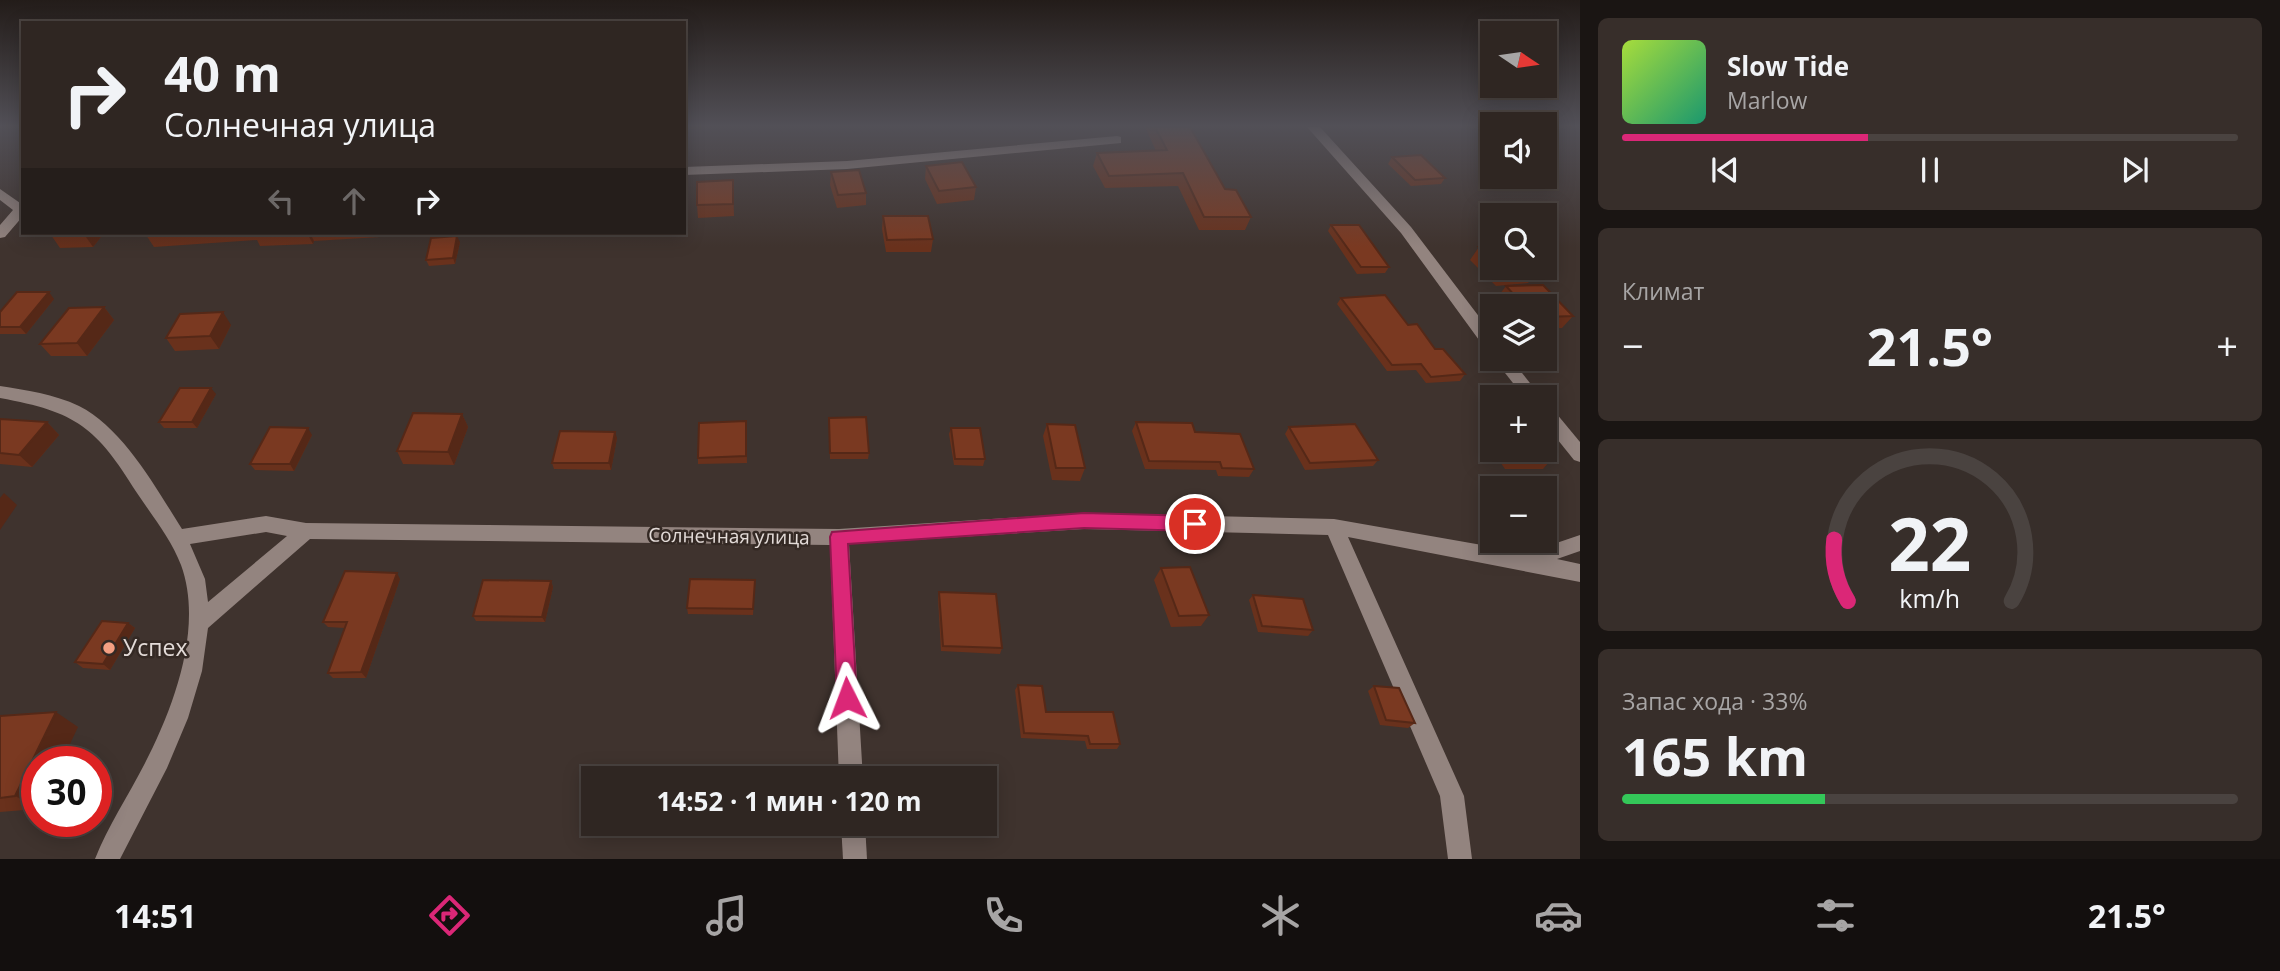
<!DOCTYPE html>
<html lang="ru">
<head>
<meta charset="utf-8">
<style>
	body { margin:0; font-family:"Open Sans",sans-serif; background:#372e2a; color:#f1f3f6; height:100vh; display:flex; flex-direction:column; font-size:26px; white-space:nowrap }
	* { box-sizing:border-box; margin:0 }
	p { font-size:23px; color:#a7a5a5 }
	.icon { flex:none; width:38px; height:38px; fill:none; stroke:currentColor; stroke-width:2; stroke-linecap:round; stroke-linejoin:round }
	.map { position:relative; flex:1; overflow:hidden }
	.panel { display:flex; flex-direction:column; gap:18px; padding:18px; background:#1a1513; width:700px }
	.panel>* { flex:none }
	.guide { position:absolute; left:21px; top:21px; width:665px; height:214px; border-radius:0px; box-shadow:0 4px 18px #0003,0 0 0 2px #4a4340; background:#2f2622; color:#f1f3f6; overflow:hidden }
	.needle { width:46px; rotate:103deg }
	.tools { position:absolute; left:1480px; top:21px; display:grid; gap:14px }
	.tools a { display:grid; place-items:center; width:77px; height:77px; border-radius:0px; background:#2f2622; box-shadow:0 4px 18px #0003,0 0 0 2px #4a4340; font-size:35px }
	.speed { position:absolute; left:21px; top:746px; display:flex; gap:14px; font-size:35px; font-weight:700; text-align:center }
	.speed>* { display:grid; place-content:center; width:91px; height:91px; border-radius:50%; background:#2f2622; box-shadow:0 4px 18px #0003,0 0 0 2px #4a4340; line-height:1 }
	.speed .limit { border:10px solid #d22; background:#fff; color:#111 }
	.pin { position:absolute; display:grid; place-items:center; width:60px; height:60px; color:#fff; margin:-30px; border:4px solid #fff; border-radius:50%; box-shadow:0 2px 7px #0007 }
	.me { position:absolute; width:77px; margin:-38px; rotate:357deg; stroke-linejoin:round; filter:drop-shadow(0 0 5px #0008) }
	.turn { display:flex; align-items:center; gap:24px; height:147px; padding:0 28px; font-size:32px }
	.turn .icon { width:91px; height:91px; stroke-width:2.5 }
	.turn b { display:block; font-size:49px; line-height:60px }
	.lanes { display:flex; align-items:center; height:66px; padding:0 28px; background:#0003; justify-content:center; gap:35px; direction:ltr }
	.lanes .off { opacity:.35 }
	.big { font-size:52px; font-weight:700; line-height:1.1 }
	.panel .widget { flex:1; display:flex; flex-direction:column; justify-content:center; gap:10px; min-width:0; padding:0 24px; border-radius:10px; background:#372e2a }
	.panel .dial { align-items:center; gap:0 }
	.dial svg { height:182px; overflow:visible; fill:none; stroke:#4a4340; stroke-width:7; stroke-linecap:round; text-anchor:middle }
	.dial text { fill:#f1f3f6; stroke:none }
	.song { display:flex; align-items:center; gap:21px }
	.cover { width:84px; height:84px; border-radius:10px; background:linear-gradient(135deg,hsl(80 70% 55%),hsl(160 70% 35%)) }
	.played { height:7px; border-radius:4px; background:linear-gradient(90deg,#db2777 40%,#4a4340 40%) }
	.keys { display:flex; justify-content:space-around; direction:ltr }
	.heat { display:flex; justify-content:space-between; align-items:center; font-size:38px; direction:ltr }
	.charge { height:10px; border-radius:5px; background:linear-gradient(90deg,#34c759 33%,#4a4340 0) }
	.trip { position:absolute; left:581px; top:766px; width:416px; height:70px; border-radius:0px; background:#2f2622; box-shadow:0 4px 18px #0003,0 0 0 2px #4a4340; font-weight:700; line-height:70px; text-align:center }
	.menu { display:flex; height:112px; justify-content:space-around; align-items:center; background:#130f0e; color:#a7a5a5 }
	.menu .icon { width:49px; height:49px }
	.menu .current { color:#db2777 }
	.menu b { font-size:32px; color:#f1f3f6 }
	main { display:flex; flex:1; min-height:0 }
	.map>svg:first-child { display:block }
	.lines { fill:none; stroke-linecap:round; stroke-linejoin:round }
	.minor { fill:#93847f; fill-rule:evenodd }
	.wall { fill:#69311c }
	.shaded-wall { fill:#552817 }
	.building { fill:#7a3921; stroke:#552817; stroke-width:2 }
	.route { fill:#db2777; stroke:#8e194d; stroke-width:2 }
	.poi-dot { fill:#f39f82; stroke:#342924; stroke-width:2.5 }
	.labels { text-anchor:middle; stroke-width:5; stroke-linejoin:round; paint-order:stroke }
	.street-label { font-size:19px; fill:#e3dbd8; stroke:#342924 }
	.near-poi-label { font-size:23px; fill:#e3dbd8; stroke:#342924; text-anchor:start }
</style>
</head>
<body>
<main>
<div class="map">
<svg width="1580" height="859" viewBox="0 0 1580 859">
	<rect width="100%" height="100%" fill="#3f332e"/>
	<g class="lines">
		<g class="minor">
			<polygon points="1307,127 1320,127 1411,227 1493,335 1493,353 1487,351 1401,233"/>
			<polygon points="1117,136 1121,137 1121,143 847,169 684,175 684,167 847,161"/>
			<polygon points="0,189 23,205 23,216 5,237 0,238 0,225 13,210 0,200"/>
			<polygon points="1494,359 1511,359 1541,397 1524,397"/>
			<path d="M0 386C26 390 54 394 79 406 123 428 156 488 182 529L266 516 306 523 839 529 1084 513 1334 519 1527 553 1580 535V551L1557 559 1580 564V582L1348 537 1464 796 1472 859H1448L1440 796 1328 535 1084 529 849 544 863 779H839L830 545 310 539 208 628 202 671 188 718 167 768 120 859H95C108 826 128 796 144 765 173 709 204 628 181 565 171 539 153 517 137 493 96 427 77 412 0 398ZM266 532 287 536 208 602 205 579 190 544Z"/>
			<polygon points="1545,406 1551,407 1580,442 1580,462 1574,460 1545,424"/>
			<polygon points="841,824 865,824 867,859 843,859"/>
		</g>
	</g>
	<g class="wall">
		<polygon points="684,127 705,127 705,128 684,129"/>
		<polygon points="1145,127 1190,127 1225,189 1251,217 1245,230 1199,230 1178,186 1105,188 1093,166 1097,153 1156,151"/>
		<polygon points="1392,157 1445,178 1441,184 1411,186 1388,164"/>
		<polygon points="926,166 976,187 974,200 937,204 925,179"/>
		<polygon points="831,172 866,193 866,205 837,208 830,185"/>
		<polygon points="733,180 734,216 698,218 697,205"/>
		<polygon points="883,216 933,239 931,252 886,252 882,229"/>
		<polygon points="1331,225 1389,267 1385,273 1357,274 1328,231"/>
		<polygon points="104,233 93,247 60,248 51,235"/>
		<polygon points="148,233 414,233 414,235 314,241 313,244 260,246 257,240 154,247 146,235"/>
		<polygon points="460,242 455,264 429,266 426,260"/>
		<polygon points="1493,246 1493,268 1536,268 1539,270 1528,283 1496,286 1470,260 1479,247"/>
		<polygon points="1506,286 1573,316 1562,328 1545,329 1545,306 1502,306 1496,299"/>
		<polygon points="1341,298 1408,325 1435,349 1465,374 1460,381 1426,383 1416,370 1387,371 1337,304"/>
		<polygon points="54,299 26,334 0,334 0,312"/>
		<polygon points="104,307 114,320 87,356 51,356 40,344"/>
		<polygon points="231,325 219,349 175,351 166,338"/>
		<polygon points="216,394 197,428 164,428 159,422"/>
		<polygon points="462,414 468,427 454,465 403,464 397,451"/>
		<polygon points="829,418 869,453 868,459 830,459"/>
		<polygon points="0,419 47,422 59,435 32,467 0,464"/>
		<polygon points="746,421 747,463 698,464 698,458"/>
		<polygon points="1136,422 1195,432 1254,469 1249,477 1218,476 1216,470 1145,469 1132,431"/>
		<polygon points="1047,424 1085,468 1080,481 1052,480 1043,436"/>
		<polygon points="1289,427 1378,460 1373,466 1305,470 1285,434"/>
		<polygon points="951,428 985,459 983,466 954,465 949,434"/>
		<polygon points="1491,433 1493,433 1493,450 1540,450 1549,462 1543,469 1505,469 1485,440"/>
		<polygon points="312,435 294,471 255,470 250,464"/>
		<polygon points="617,438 611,470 554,469 552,463"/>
		<polygon points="1161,568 1209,615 1201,626 1171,627 1154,580"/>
		<polygon points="400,579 366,678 333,678 328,673 345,628 328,627 323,622"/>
		<polygon points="755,580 753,615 688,614 687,608"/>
		<polygon points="551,581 553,587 545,622 476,621 473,616"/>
		<polygon points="939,592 1002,648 1000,654 941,651 938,598"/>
		<polygon points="1253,595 1313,630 1308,636 1258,632 1249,600"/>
		<polygon points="128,623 135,628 110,670 83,668 75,662"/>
		<polygon points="1018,685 1046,712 1120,744 1117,749 1087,749 1085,741 1021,738 1015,690"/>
		<polygon points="1374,686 1415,723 1408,728 1380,725 1368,691"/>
		<polygon points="0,716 78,727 37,761 37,809 0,812"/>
	</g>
	<g class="shaded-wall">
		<polygon points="85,233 104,233 93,247 84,234"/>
		<polygon points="307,233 310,233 314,241 313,244"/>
		<polygon points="457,236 460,242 455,264 453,258"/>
		<polygon points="49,292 54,299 26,334 20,327"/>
		<polygon points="104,307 114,320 87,356 77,343"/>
		<polygon points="223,312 231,325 219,349 210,336"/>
		<polygon points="211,388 216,394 197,428 192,422"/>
		<polygon points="462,414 468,427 454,465 448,452"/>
		<polygon points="47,422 59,435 32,467 19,455"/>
		<polygon points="308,428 312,435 294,471 290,464"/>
		<polygon points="615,432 617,438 611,470 609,463"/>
		<polygon points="4,493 17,505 0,530 0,498"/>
		<polygon points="397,573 400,579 366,678 361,672"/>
		<polygon points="551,581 553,587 545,622 542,617"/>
		<polygon points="128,623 135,628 110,670 103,664"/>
		<polygon points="56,712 78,727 62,761 37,761 37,807 15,796"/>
	</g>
	<g class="building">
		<polygon points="1155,127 1190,127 1225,189 1236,190 1251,217 1204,217 1183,173 1109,176 1097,153 1167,150"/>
		<polygon points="1421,155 1445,178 1415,180 1392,157"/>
		<polygon points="962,162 976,187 939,191 926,166"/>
		<polygon points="859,170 866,193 838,195 831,172"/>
		<polygon points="733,180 733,204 697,205 697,182"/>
		<polygon points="883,216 928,216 933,239 887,240"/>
		<polygon points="1331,225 1359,225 1389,267 1361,267"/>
		<polygon points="53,233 85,233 84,234 51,235"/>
		<polygon points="148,233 183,233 146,235"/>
		<polygon points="254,233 291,233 254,234"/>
		<polygon points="457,236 453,258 426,260 431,238"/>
		<polygon points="1493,246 1493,260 1479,247"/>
		<polygon points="1501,268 1536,268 1539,270 1506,273"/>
		<polygon points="1543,285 1573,316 1545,317 1545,306 1524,306 1506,286"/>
		<polygon points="17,292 49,292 20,327 0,327 0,312"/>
		<polygon points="1385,295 1408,325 1417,324 1435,349 1443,349 1465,374 1431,377 1421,364 1392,365 1341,298"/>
		<polygon points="104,307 77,343 40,344 69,308"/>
		<polygon points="223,312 210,336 166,338 180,314"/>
		<polygon points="180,388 211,388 192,422 159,422"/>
		<polygon points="413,413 462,414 448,452 397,451"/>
		<polygon points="866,417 869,453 830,453 829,418"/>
		<polygon points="0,419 47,422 19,455 0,453"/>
		<polygon points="746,421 746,456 698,458 699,423"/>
		<polygon points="1136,422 1192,423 1195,432 1240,434 1254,469 1222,468 1220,462 1149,461"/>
		<polygon points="1047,424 1075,425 1085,468 1056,468"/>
		<polygon points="1355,424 1378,460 1310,463 1289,427"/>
		<polygon points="270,427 308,428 290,464 250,464"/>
		<polygon points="951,428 980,428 985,459 955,459"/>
		<polygon points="560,431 615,432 609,463 552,463"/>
		<polygon points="1502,450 1540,450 1549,462 1512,463"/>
		<polygon points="1190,567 1209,615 1179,616 1161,568"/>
		<polygon points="345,571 397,573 361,672 328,673 347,622 323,622"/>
		<polygon points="690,579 755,580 753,609 687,608"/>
		<polygon points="483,580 551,581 542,617 473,616"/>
		<polygon points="939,592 996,594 1002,648 943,646"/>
		<polygon points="1253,595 1303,599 1313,630 1262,626"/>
		<polygon points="102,621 128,623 103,664 75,662"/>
		<polygon points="1018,685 1042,686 1046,712 1113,712 1120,744 1090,744 1088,736 1024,733"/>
		<polygon points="1374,686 1399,688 1415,723 1386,720"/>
		<polygon points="56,712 15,796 0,798 0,716"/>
	</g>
	<linearGradient id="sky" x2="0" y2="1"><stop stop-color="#231c19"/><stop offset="0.51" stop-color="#525057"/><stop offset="1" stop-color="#525057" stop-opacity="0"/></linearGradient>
	<rect width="1580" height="247" fill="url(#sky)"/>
	<polygon class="route" points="1084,513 1195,516 1201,519 1204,524 1201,529 1195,531 1084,528 848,544 857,698 854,705 847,708 840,705 837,698 830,537 832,532"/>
	<circle class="poi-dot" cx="109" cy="648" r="7"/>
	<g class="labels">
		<g class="street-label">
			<text transform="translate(729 536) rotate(1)" y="7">Солнечная улица</text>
		</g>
		<g class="near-poi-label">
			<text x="123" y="656">Успех</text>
		</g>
	</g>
</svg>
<div class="tools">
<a><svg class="needle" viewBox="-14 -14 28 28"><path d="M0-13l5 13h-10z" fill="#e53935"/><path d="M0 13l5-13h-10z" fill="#a7a5a5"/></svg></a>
<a><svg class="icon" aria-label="sound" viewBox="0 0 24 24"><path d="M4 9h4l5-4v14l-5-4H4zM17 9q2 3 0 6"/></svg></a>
<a><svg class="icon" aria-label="search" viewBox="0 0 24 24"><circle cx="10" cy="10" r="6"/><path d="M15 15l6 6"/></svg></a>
<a><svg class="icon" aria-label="layers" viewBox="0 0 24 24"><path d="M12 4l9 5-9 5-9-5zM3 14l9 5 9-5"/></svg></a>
<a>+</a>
<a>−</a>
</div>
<div class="speed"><div class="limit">30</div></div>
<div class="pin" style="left:1195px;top:524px;background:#d93025"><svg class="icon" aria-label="arrive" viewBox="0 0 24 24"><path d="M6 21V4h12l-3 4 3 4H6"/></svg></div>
<svg class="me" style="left:847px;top:698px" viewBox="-20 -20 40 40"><path d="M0-17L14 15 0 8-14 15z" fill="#db2777" stroke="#fff" stroke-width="4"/></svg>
<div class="trip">14:52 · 1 мин · 120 m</div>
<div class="guide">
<div class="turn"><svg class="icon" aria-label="right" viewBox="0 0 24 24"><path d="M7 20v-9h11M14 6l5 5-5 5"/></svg><div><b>40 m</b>Солнечная улица</div></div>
<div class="lanes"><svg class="icon off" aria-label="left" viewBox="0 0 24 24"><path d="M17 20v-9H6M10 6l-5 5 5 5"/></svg><svg class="icon off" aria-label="ahead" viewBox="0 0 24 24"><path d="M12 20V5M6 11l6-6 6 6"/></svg><svg class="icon" aria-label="right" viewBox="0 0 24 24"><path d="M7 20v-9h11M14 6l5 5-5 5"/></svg></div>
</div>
</div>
<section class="panel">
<div class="widget">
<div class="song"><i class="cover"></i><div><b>Slow Tide</b><p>Marlow</p></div></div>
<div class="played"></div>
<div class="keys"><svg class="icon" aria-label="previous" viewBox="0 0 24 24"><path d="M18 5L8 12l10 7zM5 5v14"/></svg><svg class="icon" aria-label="pause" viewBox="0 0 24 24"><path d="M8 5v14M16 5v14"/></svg><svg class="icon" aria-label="next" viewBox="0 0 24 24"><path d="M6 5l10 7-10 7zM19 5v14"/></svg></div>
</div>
<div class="widget"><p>Климат</p>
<div class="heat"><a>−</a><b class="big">21.5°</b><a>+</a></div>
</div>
<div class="widget dial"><svg viewBox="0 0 100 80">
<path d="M14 69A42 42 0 1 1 86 69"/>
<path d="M14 69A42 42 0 0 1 8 42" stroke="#db2777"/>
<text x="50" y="56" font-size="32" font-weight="700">22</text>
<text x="50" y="72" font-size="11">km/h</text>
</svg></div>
<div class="widget"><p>Запас хода · 33%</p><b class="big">165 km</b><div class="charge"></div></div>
</section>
</main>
<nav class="menu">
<b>14:51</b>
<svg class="icon current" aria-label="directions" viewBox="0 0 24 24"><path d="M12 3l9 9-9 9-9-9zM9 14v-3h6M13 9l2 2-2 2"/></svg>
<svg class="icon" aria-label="music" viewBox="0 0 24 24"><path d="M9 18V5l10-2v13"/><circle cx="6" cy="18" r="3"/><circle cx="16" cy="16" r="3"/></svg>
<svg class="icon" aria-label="phone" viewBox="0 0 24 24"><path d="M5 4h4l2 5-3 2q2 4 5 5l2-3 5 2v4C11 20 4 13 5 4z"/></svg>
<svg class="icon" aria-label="climate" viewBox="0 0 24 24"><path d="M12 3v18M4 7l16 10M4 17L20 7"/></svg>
<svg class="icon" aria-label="car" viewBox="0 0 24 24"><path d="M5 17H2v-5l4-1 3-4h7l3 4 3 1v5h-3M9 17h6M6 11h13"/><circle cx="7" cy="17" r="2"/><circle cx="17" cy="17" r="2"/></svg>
<svg class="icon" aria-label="filters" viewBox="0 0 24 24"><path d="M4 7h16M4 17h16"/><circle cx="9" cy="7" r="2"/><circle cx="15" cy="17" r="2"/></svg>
<b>21.5°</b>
</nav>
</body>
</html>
